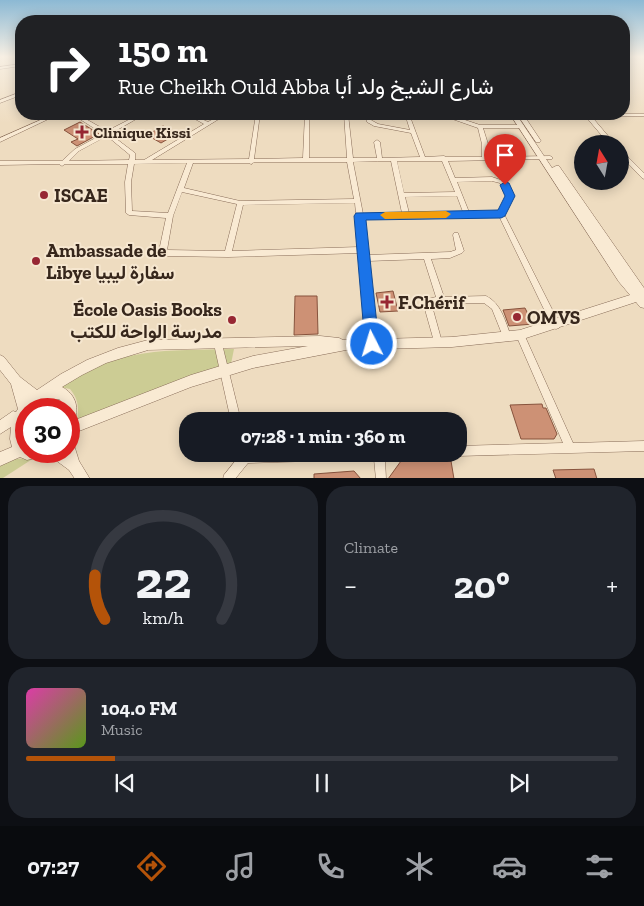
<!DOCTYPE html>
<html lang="en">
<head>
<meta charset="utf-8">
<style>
	body { margin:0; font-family:"Zilla Slab",Vazirmatn,serif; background:#20242c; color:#f1f3f6; height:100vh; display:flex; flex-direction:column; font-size:19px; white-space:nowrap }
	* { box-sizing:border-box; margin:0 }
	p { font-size:16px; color:#9ea1a6 }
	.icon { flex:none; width:28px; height:28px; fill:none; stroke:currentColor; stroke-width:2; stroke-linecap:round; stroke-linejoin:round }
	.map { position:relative; height:478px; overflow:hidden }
	.sheet { display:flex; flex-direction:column; gap:8px; padding:8px; background:#0d0f14; flex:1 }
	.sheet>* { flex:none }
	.guide { position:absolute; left:15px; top:15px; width:615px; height:105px; border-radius:20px; box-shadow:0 2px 12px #0003; background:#202124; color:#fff; overflow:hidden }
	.needle { width:32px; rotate:349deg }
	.fabs { position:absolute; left:574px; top:135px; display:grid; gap:10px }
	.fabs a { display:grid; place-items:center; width:55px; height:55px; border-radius:50%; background:#171b24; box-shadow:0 2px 12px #0003; font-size:25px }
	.speed { position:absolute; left:15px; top:398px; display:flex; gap:10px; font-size:25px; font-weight:700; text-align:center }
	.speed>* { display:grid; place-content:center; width:65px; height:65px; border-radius:50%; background:#171b24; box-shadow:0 2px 12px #0003; line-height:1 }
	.speed .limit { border:8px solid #d22; background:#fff; color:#111 }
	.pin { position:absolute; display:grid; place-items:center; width:42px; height:42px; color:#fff; margin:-51px -21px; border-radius:50% 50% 50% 0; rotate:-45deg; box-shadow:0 0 5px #0007 }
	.pin .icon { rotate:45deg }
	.me { position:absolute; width:55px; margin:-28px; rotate:355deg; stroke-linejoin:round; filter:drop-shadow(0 0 4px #0008) }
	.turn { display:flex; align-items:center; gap:18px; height:105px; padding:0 20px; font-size:22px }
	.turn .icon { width:65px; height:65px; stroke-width:2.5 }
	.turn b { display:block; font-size:35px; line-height:42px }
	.big { font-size:38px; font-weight:700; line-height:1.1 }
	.sheet .card { flex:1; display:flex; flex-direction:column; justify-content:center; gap:8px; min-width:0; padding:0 18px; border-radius:20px; background:#20242c }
	.sheet .dial { align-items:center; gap:0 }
	.dial svg { height:130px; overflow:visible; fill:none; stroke:#363941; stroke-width:7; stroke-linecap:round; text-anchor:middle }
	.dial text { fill:#f1f3f6; stroke:none }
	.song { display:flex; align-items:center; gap:15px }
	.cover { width:60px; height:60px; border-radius:8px; background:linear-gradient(135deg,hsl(320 70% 55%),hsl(90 70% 35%)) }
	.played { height:5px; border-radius:2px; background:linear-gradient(90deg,#b45309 15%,#363941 15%) }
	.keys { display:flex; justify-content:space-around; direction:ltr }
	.heat { display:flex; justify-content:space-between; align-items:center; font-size:28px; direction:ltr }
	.sheet .tiles { flex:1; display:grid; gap:8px; grid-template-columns:1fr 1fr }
	.card:last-child { grid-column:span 2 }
	.trip { position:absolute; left:179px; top:412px; width:288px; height:50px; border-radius:20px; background:#171b24; box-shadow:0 2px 12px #0003; font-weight:700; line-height:50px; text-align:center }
	.tab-bar { display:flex; height:80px; justify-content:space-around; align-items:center; background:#090b0e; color:#9ea1a6 }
	.tab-bar .icon { width:35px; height:35px }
	.tab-bar .active { color:#b45309 }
	.tab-bar b { font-size:22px; color:#f1f3f6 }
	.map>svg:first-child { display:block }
	.green { fill:#cccc94 }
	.building { fill:#cd9175; stroke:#87533d }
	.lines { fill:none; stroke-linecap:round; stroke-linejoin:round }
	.minor-casing { stroke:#886c58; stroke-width:1 }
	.tertiary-casing { stroke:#886c58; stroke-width:1 }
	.minor { fill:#f9ead3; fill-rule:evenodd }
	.tertiary { fill:#f9ead3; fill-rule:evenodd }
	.route { fill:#1a73e8; stroke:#114b97 }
	.slow { fill:#f59e0b }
	.poi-dot { fill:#972733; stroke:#f6e7d0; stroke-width:2 }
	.labels { text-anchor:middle; stroke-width:4; stroke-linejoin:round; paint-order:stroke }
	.far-poi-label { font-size:16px; font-weight:bold; fill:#37271c; stroke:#f6e7d0; text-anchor:start }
	.poi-label { font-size:19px; font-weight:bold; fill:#37271c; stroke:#f6e7d0; text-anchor:start }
</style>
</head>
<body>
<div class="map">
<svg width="644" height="479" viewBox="0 0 644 479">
	<rect width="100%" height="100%" fill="#eedcc0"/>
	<g class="green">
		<path d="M234 349 231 364 76 426C79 411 80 401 70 389L60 387C118 346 167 351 234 349Z"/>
		<polygon points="34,458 3,478 0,478 0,463 13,459"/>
	</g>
	<g class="building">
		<polygon points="80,122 99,134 77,146 71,142 78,139 64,130"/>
		<polygon points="163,126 178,133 161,143 147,135"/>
		<polygon points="393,291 398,311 380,312 376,293"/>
		<polygon points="295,296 317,296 318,334 294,335"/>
		<polygon points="525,308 533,324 509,326 503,310"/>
		<polygon points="542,404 543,408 546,408 557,434 554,439 521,439 510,405"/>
		<polygon points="401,461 451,461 454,479 388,479"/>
		<polygon points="594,469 597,479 556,479 553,470"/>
		<polygon points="354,471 361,479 314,479 314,474"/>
	</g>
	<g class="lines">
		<defs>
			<g id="minor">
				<polygon points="21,64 21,66 0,69 0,67"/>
				<polygon points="21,92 21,95 0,103 0,100"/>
				<polygon points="54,114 59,114 0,142 0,138"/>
				<path d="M72 114H77L107 131 140 114H145L110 134 135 153V160H144L204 124 186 114H191L208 122 222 114H227L152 160 249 159 256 114H260L254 159 303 158 305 114H309V158H347L344 114H348L353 158H377L374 142 377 140 380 142 382 158 420 157 411 133 374 126 367 122 365 114H369L371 120 378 124 410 130 405 114H409L425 157 444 156 446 157H482V144L478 128 441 115V114H447L480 125H523L524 126 521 128H483L488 144V157L550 156 552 157V159L448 161 455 178 492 177 504 181 513 196 504 214 560 325 559 328 556 329 553 328 499 216 363 218 367 255 450 252 456 250 453 235 454 233H458L464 251 462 253 450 258 431 259 444 297 486 296C501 303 505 321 511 336L510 339 507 340 504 339 492 309 484 303 433 304 432 306 442 342 441 345 438 346 435 345 424 306 428 299 436 297 424 259 368 261 376 344 375 347 372 348 369 347 368 344 360 253 228 257 165 256 162 255 159 251 166 218 129 215 126 213 125 182 128 164H65L62 166 59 164 0 165V161H62L75 149 103 134ZM107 136 130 155 129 160 69 161 79 151ZM378 161H391L402 213 363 214 353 162ZM397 161H442L455 192 404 193ZM254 162H347L354 199 240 201 184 188 193 163H249L251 164ZM187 163 168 213 132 211 131 182 134 164ZM492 181 500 183 507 196 499 212H469L457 182ZM182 192 237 204 225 251 167 250 173 216ZM457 196 463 212 409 213 405 197ZM355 203 359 247 232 251 243 205Z"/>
				<polygon points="584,114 644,114 644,116 592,117 615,144 609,144 586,117 523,118 521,117 523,116"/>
				<polygon points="620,150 622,151 644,173 644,179 642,178 620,155"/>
				<polygon points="520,331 523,332 573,443 644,441 644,451 458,456 454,455 454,454 458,454 458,446 563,443 516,335 517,332"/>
				<polygon points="218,340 221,341 222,344 241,421 231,421 214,344 215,341"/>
				<polygon points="241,454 391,454 390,458 385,459 386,479 376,479 374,459 248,463 235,479 223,479 224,475"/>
			</g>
			<g id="tertiary">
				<path d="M510 114H516L552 168 556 166H559L644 288V308L640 307 636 302 520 340 452 347 346 350 253 368 191 387 69 435V409H65L64 405 59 399C48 399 40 400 33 409H26C26 419 21 429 23 439 24 445 26 445 26 451H45L44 456 27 460 20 457 0 466V452L12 447 10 439 11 427 0 434V420L13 411 16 412 18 409 11 384 0 370V355L4 357 20 377 37 390 61 374 87 360 118 348 148 340 320 336 339 338 343 340 452 337 520 330 630 295 619 282ZM308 346 253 356 191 375 75 420C79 406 75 394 62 387L82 375 106 363 148 350Z"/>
				<polygon points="517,114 523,114 541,141 540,142 536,142"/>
				<polygon points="69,444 74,445 79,461 90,479 75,479 69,470 50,456 49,451 69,451"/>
			</g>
		</defs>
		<use href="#minor" class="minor-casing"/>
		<use href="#tertiary" class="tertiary-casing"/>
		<use href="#minor" class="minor"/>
		<use href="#tertiary" class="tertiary"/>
	</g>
	<linearGradient id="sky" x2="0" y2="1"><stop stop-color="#8cb9d4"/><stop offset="0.46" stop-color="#f7efe3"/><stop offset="1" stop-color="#f7efe3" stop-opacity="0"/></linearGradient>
	<rect width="644" height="123" fill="url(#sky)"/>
	<polygon class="route" points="505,182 509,183 515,196 505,216 501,218 366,220 379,344 377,348 372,350 367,348 365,344 354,216 356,213 498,210 505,196 500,185"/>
	<polygon class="slow" points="446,211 451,214 446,218 385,219 380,215 385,212"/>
	<g class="poi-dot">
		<path d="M79.5 124.5h5v5h5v5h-5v5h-5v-5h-5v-5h5z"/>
		<circle cx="44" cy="195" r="5"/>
		<circle cx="36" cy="261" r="5"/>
		<path d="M384.5 294.5h5v5h5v5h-5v5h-5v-5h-5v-5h5z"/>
		<circle cx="517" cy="317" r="5"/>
		<circle cx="232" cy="320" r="5"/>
	</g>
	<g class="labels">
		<g class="far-poi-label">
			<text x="93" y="138">Clinique Kissi</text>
		</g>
		<g class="poi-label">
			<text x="54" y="202">ISCAE</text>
			<text x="46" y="257">Ambassade de<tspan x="46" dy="22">Libye سفارة ليبيا</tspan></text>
			<text x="398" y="309">F.Chérif</text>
			<text x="222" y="316" text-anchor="end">École Oasis Books<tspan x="222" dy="22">مدرسة الواحة للكتب</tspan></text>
			<text x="527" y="324">OMVS</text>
		</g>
	</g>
</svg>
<div class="fabs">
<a><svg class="needle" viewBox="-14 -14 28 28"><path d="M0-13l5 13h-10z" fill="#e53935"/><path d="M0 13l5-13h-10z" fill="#9ea1a6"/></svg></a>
</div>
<div class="speed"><div class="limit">30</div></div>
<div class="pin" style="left:505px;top:185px;background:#d93025"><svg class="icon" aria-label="arrive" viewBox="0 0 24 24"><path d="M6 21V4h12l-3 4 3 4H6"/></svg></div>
<svg class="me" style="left:372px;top:344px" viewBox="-20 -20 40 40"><circle r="17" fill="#1a73e8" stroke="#fff" stroke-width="3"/><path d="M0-11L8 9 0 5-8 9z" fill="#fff"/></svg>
<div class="trip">07:28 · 1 min · 360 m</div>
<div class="guide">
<div class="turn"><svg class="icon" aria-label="right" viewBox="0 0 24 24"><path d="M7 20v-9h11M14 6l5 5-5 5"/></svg><div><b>150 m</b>Rue Cheikh Ould Abba شارع الشيخ ولد أبا</div></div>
</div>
</div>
<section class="sheet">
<div class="tiles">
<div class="card dial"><svg viewBox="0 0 100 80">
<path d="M14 69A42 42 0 1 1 86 69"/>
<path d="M14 69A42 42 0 0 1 8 42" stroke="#b45309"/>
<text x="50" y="56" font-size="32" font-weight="700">22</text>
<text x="50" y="72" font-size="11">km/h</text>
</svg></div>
<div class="card"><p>Climate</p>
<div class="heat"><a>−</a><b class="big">20°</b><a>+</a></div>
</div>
<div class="card">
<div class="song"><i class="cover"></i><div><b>104.0 FM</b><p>Music</p></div></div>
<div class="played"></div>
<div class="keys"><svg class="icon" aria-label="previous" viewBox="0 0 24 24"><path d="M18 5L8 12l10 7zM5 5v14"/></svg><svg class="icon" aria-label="pause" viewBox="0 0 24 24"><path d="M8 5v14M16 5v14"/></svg><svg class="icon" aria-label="next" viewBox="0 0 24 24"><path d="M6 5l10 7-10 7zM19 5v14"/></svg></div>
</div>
</div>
</section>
<nav class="tab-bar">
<b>07:27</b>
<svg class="icon active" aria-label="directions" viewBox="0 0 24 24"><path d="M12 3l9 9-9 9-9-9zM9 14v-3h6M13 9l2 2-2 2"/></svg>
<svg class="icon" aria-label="music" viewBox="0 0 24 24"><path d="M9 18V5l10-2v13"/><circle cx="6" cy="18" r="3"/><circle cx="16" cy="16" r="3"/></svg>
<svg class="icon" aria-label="phone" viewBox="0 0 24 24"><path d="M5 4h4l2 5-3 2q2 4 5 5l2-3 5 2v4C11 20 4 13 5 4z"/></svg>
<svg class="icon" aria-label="climate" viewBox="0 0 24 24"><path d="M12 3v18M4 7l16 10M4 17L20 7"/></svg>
<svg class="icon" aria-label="car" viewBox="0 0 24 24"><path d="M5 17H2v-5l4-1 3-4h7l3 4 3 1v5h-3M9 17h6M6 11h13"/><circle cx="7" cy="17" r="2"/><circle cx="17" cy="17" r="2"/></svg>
<svg class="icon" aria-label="filters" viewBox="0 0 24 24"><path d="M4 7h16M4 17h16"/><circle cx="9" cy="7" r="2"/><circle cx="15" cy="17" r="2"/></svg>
</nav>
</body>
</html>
